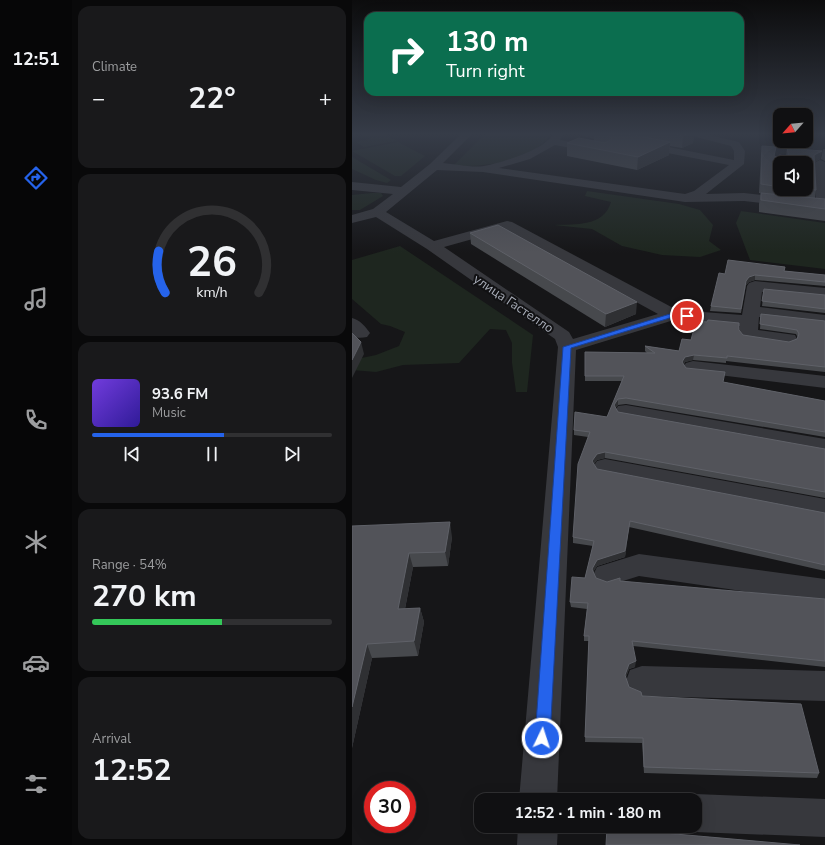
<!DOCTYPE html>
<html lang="en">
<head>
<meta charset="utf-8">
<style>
	body { margin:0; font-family:"Nunito Sans",sans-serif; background:#19191b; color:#f1f3f6; height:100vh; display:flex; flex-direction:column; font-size:15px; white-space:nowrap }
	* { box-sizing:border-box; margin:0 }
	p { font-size:13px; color:#9c9d9f }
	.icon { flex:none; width:22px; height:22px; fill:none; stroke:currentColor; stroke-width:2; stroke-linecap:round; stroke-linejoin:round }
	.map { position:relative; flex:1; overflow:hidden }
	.drawer { display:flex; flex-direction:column; gap:6px; padding:6px; background:#09090a; width:280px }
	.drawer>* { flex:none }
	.hud { position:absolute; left:12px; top:12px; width:380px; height:84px; border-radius:12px; box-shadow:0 4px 16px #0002,0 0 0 1px #303032; background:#0b6e4f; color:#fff; overflow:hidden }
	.needle { width:26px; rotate:243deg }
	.buttons { position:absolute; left:421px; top:108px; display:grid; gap:8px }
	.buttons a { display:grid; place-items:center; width:40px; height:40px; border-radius:8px; background:#101012; box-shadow:0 4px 16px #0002,0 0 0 1px #303032; font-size:20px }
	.speed { position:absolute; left:12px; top:781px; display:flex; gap:8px; font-size:20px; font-weight:700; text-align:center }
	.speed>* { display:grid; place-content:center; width:52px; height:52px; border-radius:50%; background:#101012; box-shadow:0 4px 16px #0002,0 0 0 1px #303032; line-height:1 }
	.speed .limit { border:6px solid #d22; background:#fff; color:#111 }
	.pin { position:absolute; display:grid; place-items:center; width:34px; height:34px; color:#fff; margin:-17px; border:2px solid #fff; border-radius:50%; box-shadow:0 1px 4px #0007 }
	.me { position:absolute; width:44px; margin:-22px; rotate:4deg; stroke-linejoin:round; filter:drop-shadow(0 0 3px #0008) }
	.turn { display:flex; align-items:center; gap:14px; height:84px; padding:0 16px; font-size:18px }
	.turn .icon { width:52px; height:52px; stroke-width:2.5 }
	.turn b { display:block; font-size:28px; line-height:34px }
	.big { font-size:30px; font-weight:700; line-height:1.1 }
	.drawer .widget { flex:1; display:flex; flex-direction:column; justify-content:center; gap:6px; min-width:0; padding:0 14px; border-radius:12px; background:#19191b }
	.drawer .dial { align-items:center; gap:0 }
	.dial svg { height:104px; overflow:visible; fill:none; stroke:#303032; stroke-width:7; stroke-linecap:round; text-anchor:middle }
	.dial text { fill:#f1f3f6; stroke:none }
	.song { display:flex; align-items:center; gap:12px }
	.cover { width:48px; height:48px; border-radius:6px; background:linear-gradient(135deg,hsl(260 70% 55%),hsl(250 70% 35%)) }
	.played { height:4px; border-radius:2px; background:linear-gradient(90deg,#2563eb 55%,#303032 55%) }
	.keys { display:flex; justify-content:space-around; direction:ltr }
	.heat { display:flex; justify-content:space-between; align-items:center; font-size:22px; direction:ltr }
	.charge { height:6px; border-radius:3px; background:linear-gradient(90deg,#34c759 54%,#303032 0) }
	.trip { position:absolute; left:122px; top:793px; width:228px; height:40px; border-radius:12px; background:#101012; box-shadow:0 4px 16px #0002,0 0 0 1px #303032; font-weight:700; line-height:40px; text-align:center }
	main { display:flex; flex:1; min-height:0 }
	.dock { display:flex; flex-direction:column; width:72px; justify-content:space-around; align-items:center; background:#060607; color:#9c9d9f }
	.dock .icon { width:28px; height:28px }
	.dock .selected { color:#2563eb }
	.dock b { font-size:18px; color:#f1f3f6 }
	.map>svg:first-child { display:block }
	.green { fill:#1e261f }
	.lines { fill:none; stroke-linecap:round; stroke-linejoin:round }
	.minor { fill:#37383d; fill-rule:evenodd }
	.wall { fill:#47494d; fill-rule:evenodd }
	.shaded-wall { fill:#2f3033 }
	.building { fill:#525359; stroke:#5f6168 }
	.route { fill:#2563eb; stroke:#184099 }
	.labels { text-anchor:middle; stroke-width:4; stroke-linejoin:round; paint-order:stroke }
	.street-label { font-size:13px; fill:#a8adb8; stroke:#111113 }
</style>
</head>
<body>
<main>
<nav class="dock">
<b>12:51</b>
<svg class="icon selected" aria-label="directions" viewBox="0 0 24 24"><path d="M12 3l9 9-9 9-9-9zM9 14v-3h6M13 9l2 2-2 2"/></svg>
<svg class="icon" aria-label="music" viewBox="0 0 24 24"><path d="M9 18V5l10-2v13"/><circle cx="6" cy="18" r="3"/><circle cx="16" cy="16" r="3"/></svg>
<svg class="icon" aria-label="phone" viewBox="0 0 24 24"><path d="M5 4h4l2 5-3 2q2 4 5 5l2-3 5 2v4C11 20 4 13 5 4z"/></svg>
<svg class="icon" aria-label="climate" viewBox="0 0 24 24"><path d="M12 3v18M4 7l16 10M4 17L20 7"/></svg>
<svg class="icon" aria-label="car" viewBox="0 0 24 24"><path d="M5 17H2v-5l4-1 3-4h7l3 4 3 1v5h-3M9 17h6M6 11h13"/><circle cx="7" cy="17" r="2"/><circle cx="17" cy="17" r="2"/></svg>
<svg class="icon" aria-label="filters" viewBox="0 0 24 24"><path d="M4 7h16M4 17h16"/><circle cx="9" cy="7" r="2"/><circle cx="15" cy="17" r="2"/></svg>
</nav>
<section class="drawer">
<div class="widget"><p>Climate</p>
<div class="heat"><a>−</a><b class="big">22°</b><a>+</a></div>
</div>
<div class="widget dial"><svg viewBox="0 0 100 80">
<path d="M14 69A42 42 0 1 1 86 69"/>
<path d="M14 69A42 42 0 0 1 9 37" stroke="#2563eb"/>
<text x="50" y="56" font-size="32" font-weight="700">26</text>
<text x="50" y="72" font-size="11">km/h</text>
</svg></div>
<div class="widget">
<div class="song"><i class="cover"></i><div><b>93.6 FM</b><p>Music</p></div></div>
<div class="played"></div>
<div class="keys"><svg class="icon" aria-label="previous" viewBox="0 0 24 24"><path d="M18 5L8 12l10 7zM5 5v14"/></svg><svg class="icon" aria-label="pause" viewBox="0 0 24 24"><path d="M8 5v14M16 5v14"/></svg><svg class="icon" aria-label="next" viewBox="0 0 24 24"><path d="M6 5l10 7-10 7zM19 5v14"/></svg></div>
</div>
<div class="widget"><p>Range · 54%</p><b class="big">270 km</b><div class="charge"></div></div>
<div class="widget"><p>Arrival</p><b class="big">12:52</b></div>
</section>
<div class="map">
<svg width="473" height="845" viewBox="0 0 473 845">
	<rect width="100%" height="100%" fill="#161618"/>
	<g class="green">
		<polygon points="9,134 32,134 45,141 12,147 4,142 18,139"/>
		<path d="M133 134H196L199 135C178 162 133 167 101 166Z"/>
		<polygon points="46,142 73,156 49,176 43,176 0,151"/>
		<polygon points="0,157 39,180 35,183 24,180 0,169"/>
		<path d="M235 191 327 204 348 210 361 225 357 241 369 250 348 257 310 255 270 246 240 229 202 225C223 224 252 227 259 202L233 196Z"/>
		<polygon points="20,193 29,193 31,196 8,210 0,210 0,195"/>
		<polygon points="389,211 473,223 473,269 398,260 384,223"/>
		<polygon points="48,246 181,335 175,392 164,392 160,363 160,343 154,330 138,329 107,363 51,365 24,372 0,370 0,360 24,355 47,346 53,332 38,326 29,324 0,299 0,260"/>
	</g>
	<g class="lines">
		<g class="minor">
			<path d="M109 134H120L91 163C104 164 120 168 132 166 148 163 193 150 201 134H211L208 140 245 147 250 150 245 153 203 145 178 159 147 168 333 194 342 191 377 165 234 137 229 134H251L382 160V151L379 146 333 134H353L387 142 393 151 392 164 354 194 392 193 464 201 462 163 468 160 473 162V210L392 201 333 202 131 172 85 170 34 212 82 241 155 221 160 222 325 310 390 315 395 286 397 283 403 281 473 288V298L410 292 408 307 473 315V325L407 317 406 330 443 335 445 339 443 343 436 345 390 338 387 334 388 326 322 320 224 350 205 800H167L206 347 203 339 75 249 24 217 0 223V215L21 209 41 194 0 190V182L49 187 78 164ZM153 230 306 314 221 339 217 332 92 247Z"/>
			<polygon points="428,154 433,157 434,163 428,163 428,166 422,163 423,157"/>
			<path d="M0 318C8 320 13 326 18 333L15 337C9 338 4 339 0 334Z"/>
			<polygon points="341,361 473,376 473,388 334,371 331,367 334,363"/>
			<polygon points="274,405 473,439 473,453 266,416 263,411 266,406"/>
			<polygon points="253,459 473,499 473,517 245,473 241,467 245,461"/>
			<polygon points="287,554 473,579 473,603 287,576 255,586 245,583 241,575 245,567"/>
			<polygon points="290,666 473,671 473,701 290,696 278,692 274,681 278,670"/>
			<polygon points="343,794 473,799 473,837 343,832 329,826 343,826 343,800 329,800"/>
			<polygon points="166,826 206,826 205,845 165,845"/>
		</g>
	</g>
	<g class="wall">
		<polygon points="242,134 342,134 341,143 330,148 318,146 317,155 285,170 215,156 215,143 242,141"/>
		<path d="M410 146 423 156 430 159 434 156 435 148 468 159 463 162 464 190 463 198 473 199V221L407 212V204L409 193H407L409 154ZM428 163 454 189H428Z"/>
		<polygon points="471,149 473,149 473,161 469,159"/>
		<polygon points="118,233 284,314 253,327 119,244"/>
		<polygon points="432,271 473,275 473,286 403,280 397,282 394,285 389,313 358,311 359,306 373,274"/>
		<polygon points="412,289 473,295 473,313 410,306"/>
		<polygon points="409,314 473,321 473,372 374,361 374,363 341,360 333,362 332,364 334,368 371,382 473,401 473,437 274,404 266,405 263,408 266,412 473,449 473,498 253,458 245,460 242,464 245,469 473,513 473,571 277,527 273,557 245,566 241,572 244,578 255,582 268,578 268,581 473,599 473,667 281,646 283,667 277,669 274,677 277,687 290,696 467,773 465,778 292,773 290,743 233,742 237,641 232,641 232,636 235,609 219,607 218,602 233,578 241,546 221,543 221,537 236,437 222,435 222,430 255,417 270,381 233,381 233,352 295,353 293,351 293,346 327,351 339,340 387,330 391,335 437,342 445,339 446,338 444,334 408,329"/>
		<polygon points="0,526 100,537 96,566 61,567 53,609 68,608 72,622 66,656 20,658 0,748"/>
	</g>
	<g class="shaded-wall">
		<polygon points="335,134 342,134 341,143 330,148 331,136"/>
		<polygon points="318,142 317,155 285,170 286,157"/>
		<polygon points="470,151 468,159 460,163 462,155"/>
		<polygon points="403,275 403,280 397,282 394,285 389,313 394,281 397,277"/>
		<polygon points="285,302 284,314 253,327 254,314"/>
		<polygon points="9,342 12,354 0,378 0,360"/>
		<polygon points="342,355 341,360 333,362 330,367 330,362 333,357"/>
		<polygon points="266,399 266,405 262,410 262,405"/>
		<polygon points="253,452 253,458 245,460 240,466 240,461 245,454"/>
		<polygon points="278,521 277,527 273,557 245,566 240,574 240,569 245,560"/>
		<polygon points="98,522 100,537 96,566 93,552"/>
		<polygon points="57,553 61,567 50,624 46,609"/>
		<polygon points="68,608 72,622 66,656 62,641"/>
		<polygon points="15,644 20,658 0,748 0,707"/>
		<polygon points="284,661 283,667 277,669 273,680 273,675 277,664"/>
	</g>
	<g class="building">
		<polygon points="254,134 276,134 318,142 286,157 215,143 227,138 253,143 260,139"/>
		<polygon points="322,134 335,134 331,136"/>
		<polygon points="410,146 424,147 422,156 430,159 431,156 437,156 435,148 470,151 462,155 464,190 451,189 454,189 454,163 428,163 428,187 409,184"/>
		<polygon points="409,193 473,199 473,209 409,200"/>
		<polygon points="146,225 285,302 254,314 118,233"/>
		<polygon points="376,260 433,267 432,271 473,275 473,282 403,275 397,277 394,281 389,309 359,306 367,273 373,274"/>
		<polygon points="412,289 473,295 473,309 410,301"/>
		<polygon points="409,314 473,321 473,367 375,356 375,358 342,355 333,357 330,362 334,368 373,372 371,382 473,401 473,432 274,398 266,399 262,405 266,412 473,449 473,492 253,452 245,454 240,461 245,469 473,513 473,565 278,521 273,551 245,560 240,569 244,578 255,582 268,578 268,581 473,599 473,661 280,641 284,661 277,664 273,675 277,687 289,692 290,696 449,704 467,773 292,767 291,738 233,737 237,636 232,636 236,603 218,602 220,577 233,578 242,541 221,537 226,464 238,432 222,430 223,412 255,417 272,376 233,376 233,352 303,353 293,346 327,351 330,339 339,340 344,321 355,322 356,320 387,323 387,330 391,335 437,342 445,339 447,334 445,330 408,324"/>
		<polygon points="0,333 9,342 0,360"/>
		<polygon points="98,522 93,552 57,553 46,609 68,608 62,641 15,644 0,707 0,526"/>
		<polygon points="255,828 448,845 254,845"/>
	</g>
	<linearGradient id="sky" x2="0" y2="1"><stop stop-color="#0c0c0d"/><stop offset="0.53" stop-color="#363c48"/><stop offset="1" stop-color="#363c48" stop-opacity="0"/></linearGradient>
	<rect width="473" height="253" fill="url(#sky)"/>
	<polygon class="route" points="318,314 335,314 339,316 335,318 321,317 219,348 198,738 195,743 190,745 185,743 183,738 211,347"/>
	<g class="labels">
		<g class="street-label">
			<text transform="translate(162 303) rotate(34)" y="5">улица Гастелло</text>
		</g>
	</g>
</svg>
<div class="buttons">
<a><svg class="needle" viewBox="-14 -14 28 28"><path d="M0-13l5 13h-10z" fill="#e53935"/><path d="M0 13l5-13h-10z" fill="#9c9d9f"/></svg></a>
<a><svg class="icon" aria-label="sound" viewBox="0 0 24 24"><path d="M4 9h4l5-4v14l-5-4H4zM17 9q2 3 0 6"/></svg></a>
</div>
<div class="speed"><div class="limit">30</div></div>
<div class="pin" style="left:335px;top:316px;background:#d93025"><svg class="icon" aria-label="arrive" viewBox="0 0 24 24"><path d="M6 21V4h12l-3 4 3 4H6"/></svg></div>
<svg class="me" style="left:190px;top:738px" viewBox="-20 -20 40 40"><circle r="17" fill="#2563eb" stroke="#fff" stroke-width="3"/><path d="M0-11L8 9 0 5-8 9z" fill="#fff"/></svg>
<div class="trip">12:52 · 1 min · 180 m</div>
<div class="hud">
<div class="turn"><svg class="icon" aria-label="right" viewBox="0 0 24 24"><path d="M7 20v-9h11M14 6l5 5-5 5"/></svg><div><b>130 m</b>Turn right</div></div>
</div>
</div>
</main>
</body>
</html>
